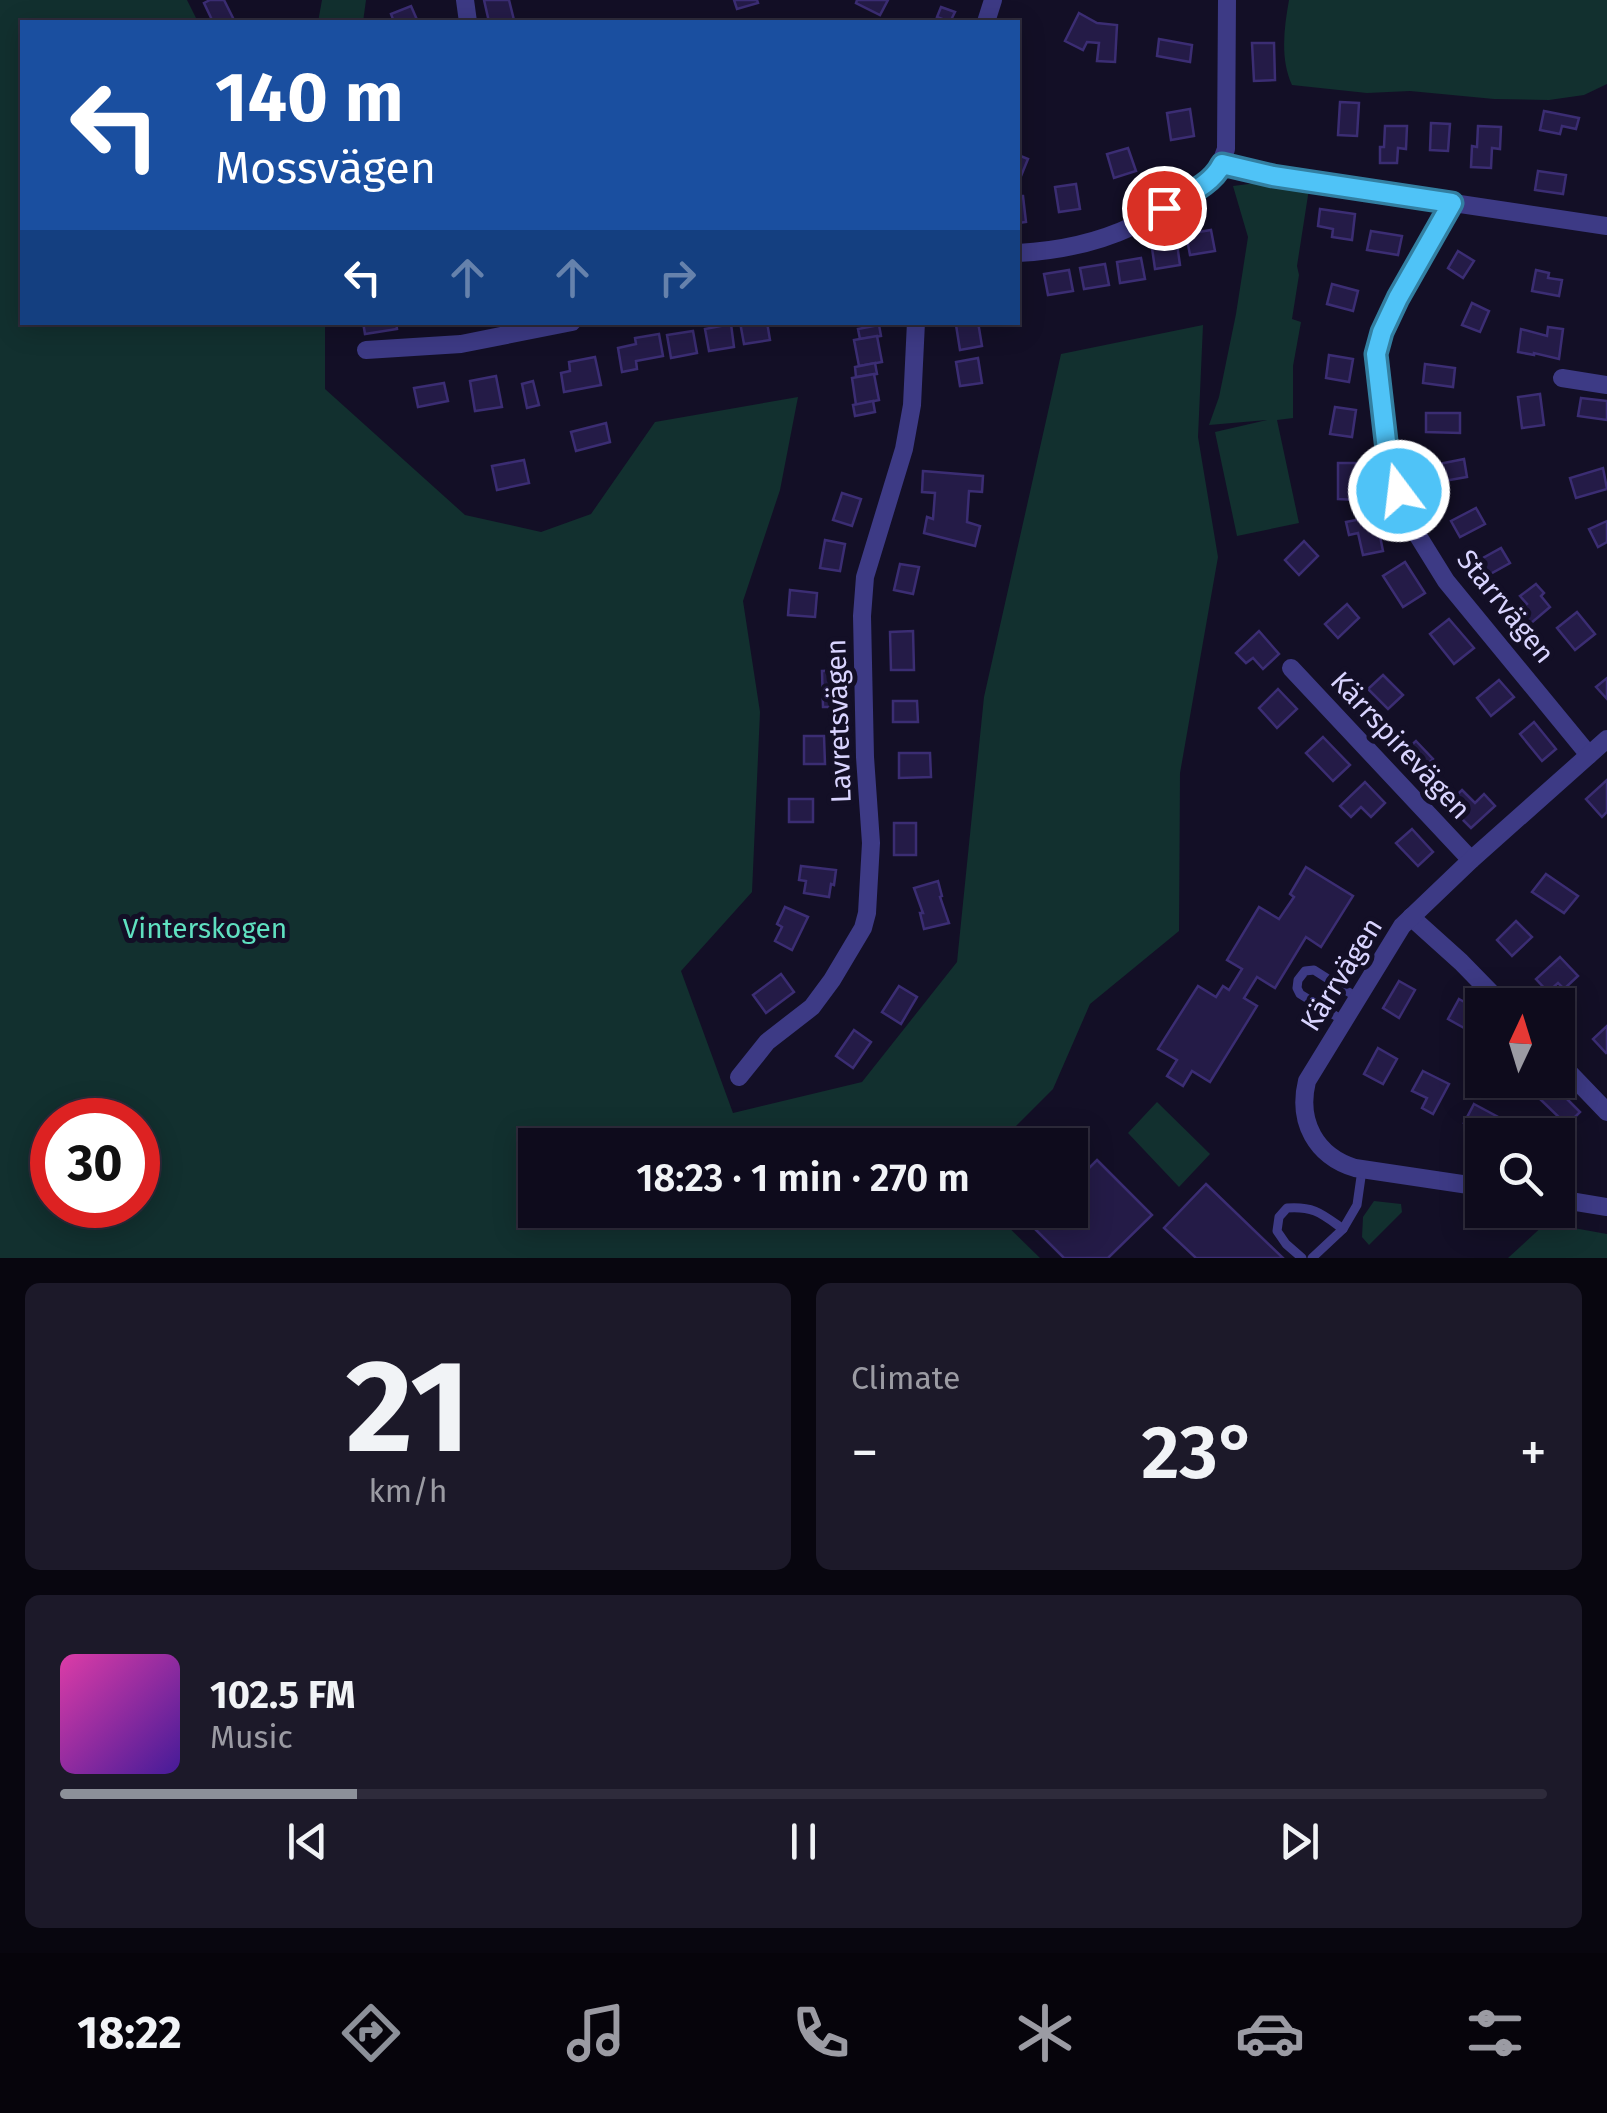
<!DOCTYPE html>
<html lang="en">
<head>
<meta charset="utf-8">
<style>
	body { margin:0; font-family:"Fira Sans",sans-serif; background:#1c1929; color:#f1f3f6; height:100vh; display:flex; flex-direction:column; font-size:38px; white-space:nowrap }
	* { box-sizing:border-box; margin:0 }
	p { font-size:32px; color:#9b9ba3 }
	.icon { flex:none; width:55px; height:55px; fill:none; stroke:currentColor; stroke-width:2; stroke-linecap:round; stroke-linejoin:round }
	.map { position:relative; height:1258px; overflow:hidden }
	.side { display:flex; flex-direction:column; gap:25px; padding:25px; background:#08060f; flex:1 }
	.side>* { flex:none }
	.banner { position:absolute; left:20px; top:20px; width:1000px; height:305px; border-radius:0px; box-shadow:0 5px 25px #0003,0 0 0 2px #2e2b3b; background:#1a4fa0; color:#fff; overflow:hidden }
	.needle { width:65px; rotate:4deg }
	.fabs { position:absolute; left:1465px; top:988px; display:grid; gap:20px }
	.fabs a { display:grid; place-items:center; width:110px; height:110px; border-radius:0px; background:#0e0b1c; box-shadow:0 5px 25px #0003,0 0 0 2px #2e2b3b; font-size:50px }
	.speed { position:absolute; left:30px; top:1098px; display:flex; gap:20px; font-size:50px; font-weight:700; text-align:center }
	.speed>* { display:grid; place-content:center; width:130px; height:130px; border-radius:50%; background:#0e0b1c; box-shadow:0 5px 25px #0003,0 0 0 2px #2e2b3b; line-height:1 }
	.speed .limit { border:15px solid #d22; background:#fff; color:#111 }
	.pin { position:absolute; display:grid; place-items:center; width:85px; height:85px; color:#fff; margin:-42px; border:5px solid #fff; border-radius:50%; box-shadow:0 2px 10px #0007 }
	.me { position:absolute; width:110px; margin:-55px; rotate:345deg; stroke-linejoin:round; filter:drop-shadow(0 0 8px #0008) }
	.turn { display:flex; align-items:center; gap:35px; height:210px; padding:0 30px; font-size:45px }
	.turn .icon { width:130px; height:130px; stroke-width:2.5 }
	.turn b { display:block; font-size:70px; line-height:85px }
	.lanes { display:flex; align-items:center; height:95px; padding:0 30px; background:#0003; justify-content:center; gap:50px; direction:ltr }
	.lanes .off { opacity:.35 }
	.big { font-size:75px; font-weight:600; line-height:1.1 }
	.side .widget { flex:1; display:flex; flex-direction:column; justify-content:center; gap:15px; min-width:0; padding:0 35px; border-radius:15px; background:#1c1929 }
	.side .dial { align-items:center; gap:0 }
	.dial b { font-size:130px; line-height:1 }
	.song { display:flex; align-items:center; gap:30px }
	.cover { width:120px; height:120px; border-radius:15px; background:linear-gradient(135deg,hsl(320 70% 55%),hsl(260 70% 35%)) }
	.played { height:10px; border-radius:5px; background:linear-gradient(90deg,#8c9099 20%,#2e2b3b 20%) }
	.keys { display:flex; justify-content:space-around; direction:ltr }
	.heat { display:flex; justify-content:space-between; align-items:center; font-size:55px; direction:ltr }
	.side .tiles { flex:1; display:grid; gap:25px; grid-template-columns:1fr 1fr }
	.widget:last-child { grid-column:span 2 }
	.trip { position:absolute; left:518px; top:1128px; width:570px; height:100px; border-radius:0px; background:#0e0b1c; box-shadow:0 5px 25px #0003,0 0 0 2px #2e2b3b; font-weight:600; line-height:100px; text-align:center }
	.dock { display:flex; height:160px; justify-content:space-around; align-items:center; background:#06040b; color:#9b9ba3 }
	.dock .icon { width:70px; height:70px }
	.dock .current { color:#8c9099 }
	.dock b { font-size:45px; color:#f1f3f6 }
	.map>svg:first-child { display:block }
	.green { fill:#12302f; fill-rule:evenodd }
	.building { fill:#241b47; stroke:#3b2d73; stroke-width:2.5 }
	.lines { fill:none; stroke-linecap:round; stroke-linejoin:round }
	.lane { stroke:#3d3a85; stroke-width:9 }
	.street { stroke:#3d3a85; stroke-width:18 }
	.route-casing { stroke:#337fa1; stroke-width:25 }
	.route { stroke:#4fc3f7; stroke-width:18 }
	.labels { text-anchor:middle; stroke-width:10; stroke-linejoin:round; paint-order:stroke }
	.street-label { font-size:28px; fill:#d9d4ff; stroke:#130f26 }
	.park-label { font-size:28px; fill:#5fe0c0; stroke:#130f26 }
</style>
</head>
<body>
<div class="map">
<svg width="1607" height="1258" viewBox="0 0 1607 1258">
	<rect width="100%" height="100%" fill="#130f26"/>
	<g class="green">
		<path d="M0 0H187L198 22H22V322L325 323V389L465 515 541 532 591 514 655 422 798 397 780 490 743 601 760 712 752 892 681 971 733 1113 862 1082 957 962 984 697 1061 354 1203 325 1198 437 1218 557 1180 773 1179 931 1090 1004 1053 1089 997 1145H535V1210H991L1040 1258H0ZM52 1120H138V1205H52Z"/>
		<polygon points="322,0 366,0 363,22 318,22"/>
		<path d="M1289 0H1607V84L1584 95 1549 100 1494 99 1410 91 1367 93 1292 85C1280 59 1284 28 1289 0Z"/>
		<polygon points="1272,181 1309,189 1297,266 1299,275 1292,319 1301,322 1293,366 1293,418 1277,420 1299,523 1237,536 1215,432 1267,420 1209,425 1219,397 1236,314 1248,237 1233,186"/>
		<polygon points="1157,1102 1210,1154 1179,1187 1128,1133"/>
		<polygon points="1374,1201 1401,1204 1402,1212 1369,1245 1362,1237 1363,1217"/>
		<polygon points="1546,1223 1607,1234 1607,1258 1508,1258"/>
	</g>
	<g class="building">
		<polygon points="210,0 224,0 235,22 213,22 204,3"/>
		<polygon points="484,0 509,0 514,20 489,22"/>
		<polygon points="734,0 757,0 758,3 737,9"/>
		<polygon points="857,0 888,0 880,15 856,3"/>
		<polygon points="411,6 418,22 394,22 391,14"/>
		<polygon points="941,7 955,12 950,22 937,17"/>
		<polygon points="1079,13 1097,23 1117,25 1115,62 1097,61 1099,43 1087,42 1083,50 1065,41"/>
		<polygon points="1159,39 1192,45 1190,62 1157,56"/>
		<polygon points="1252,43 1274,43 1275,80 1254,81"/>
		<polygon points="1340,102 1359,103 1357,136 1338,135"/>
		<polygon points="1190,109 1194,136 1171,140 1167,113"/>
		<polygon points="1544,111 1579,118 1576,129 1562,126 1560,134 1540,130"/>
		<polygon points="1431,123 1450,124 1448,151 1430,150"/>
		<polygon points="1385,126 1407,126 1406,149 1398,148 1397,163 1380,163 1380,147 1384,147"/>
		<polygon points="1478,126 1501,127 1500,149 1492,148 1491,168 1471,167 1472,146 1477,147"/>
		<polygon points="1128,148 1136,171 1114,178 1107,154"/>
		<polygon points="1018,155 1028,159 1021,176 1018,174"/>
		<polygon points="1538,171 1566,175 1563,194 1535,190"/>
		<polygon points="1076,184 1080,209 1059,212 1055,187"/>
		<polygon points="1018,196 1023,196 1026,222 1018,223"/>
		<polygon points="1320,209 1355,214 1352,240 1332,237 1333,229 1318,226"/>
		<polygon points="1211,230 1215,251 1190,255 1186,234"/>
		<polygon points="1371,231 1402,236 1398,255 1367,250"/>
		<polygon points="1177,244 1180,265 1155,269 1152,248"/>
		<polygon points="1458,251 1474,261 1463,278 1448,268"/>
		<polygon points="1141,258 1145,279 1120,283 1117,262"/>
		<polygon points="1105,264 1109,285 1084,289 1080,268"/>
		<polygon points="1069,270 1073,291 1048,295 1044,274"/>
		<polygon points="1536,270 1549,273 1548,278 1562,280 1559,296 1532,291"/>
		<polygon points="1332,284 1358,291 1353,311 1327,304"/>
		<polygon points="1472,303 1489,311 1480,332 1462,325"/>
		<polygon points="363,322 396,322 397,329 365,334"/>
		<polygon points="740,322 767,322 770,340 744,344"/>
		<polygon points="978,322 982,346 960,350 956,325"/>
		<polygon points="731,324 734,347 709,351 705,329"/>
		<polygon points="879,325 881,336 860,339 858,329"/>
		<polygon points="1548,327 1563,329 1559,359 1534,353 1534,355 1518,352 1521,329 1547,336"/>
		<polygon points="693,331 697,353 671,358 667,335"/>
		<polygon points="659,334 663,356 636,361 637,369 622,372 618,348 636,344 635,338"/>
		<polygon points="877,336 882,362 859,366 854,340"/>
		<polygon points="1329,355 1353,359 1349,382 1326,378"/>
		<polygon points="595,357 601,385 564,392 561,373 570,371 569,362"/>
		<polygon points="978,358 982,383 960,386 956,362"/>
		<polygon points="875,363 877,374 856,377 855,367"/>
		<polygon points="1425,364 1455,368 1453,387 1423,383"/>
		<polygon points="874,374 879,400 856,405 852,378"/>
		<polygon points="496,376 502,407 475,411 470,381"/>
		<polygon points="533,381 539,405 527,408 522,384"/>
		<polygon points="444,383 448,401 418,407 414,388"/>
		<polygon points="1540,394 1544,425 1522,428 1518,397"/>
		<polygon points="1581,398 1607,401 1607,420 1578,416"/>
		<polygon points="873,401 875,412 855,416 853,405"/>
		<polygon points="1335,407 1356,410 1352,437 1330,434"/>
		<polygon points="1426,413 1460,413 1460,433 1426,432"/>
		<polygon points="606,423 610,442 576,451 571,432"/>
		<polygon points="1464,459 1467,477 1438,482 1434,465"/>
		<polygon points="524,460 529,483 497,490 492,466"/>
		<polygon points="1338,463 1358,463 1358,500 1338,499"/>
		<polygon points="1603,468 1607,489 1576,498 1570,478"/>
		<polygon points="923,471 983,476 982,492 969,491 967,522 980,526 975,546 924,533 927,517 933,519 935,493 922,492"/>
		<polygon points="842,493 861,499 852,526 833,520"/>
		<polygon points="1476,508 1485,524 1460,537 1451,521"/>
		<polygon points="1376,516 1383,551 1363,555 1358,533 1349,535 1346,522"/>
		<polygon points="1607,521 1607,542 1598,547 1589,529"/>
		<polygon points="825,540 845,544 840,571 820,568"/>
		<polygon points="1304,541 1318,556 1299,575 1285,560"/>
		<polygon points="1501,548 1510,563 1483,578 1474,563"/>
		<polygon points="1405,562 1425,593 1403,607 1383,576"/>
		<polygon points="900,564 919,567 913,594 894,590"/>
		<polygon points="1536,584 1544,593 1541,596 1550,607 1523,630 1512,617 1527,604 1520,596"/>
		<polygon points="790,590 817,593 815,617 788,615"/>
		<polygon points="1347,604 1359,618 1338,638 1325,624"/>
		<polygon points="1577,612 1595,634 1575,650 1557,628"/>
		<polygon points="1449,619 1474,648 1454,664 1430,634"/>
		<polygon points="913,631 914,670 891,670 890,632"/>
		<polygon points="1259,631 1279,654 1263,669 1253,658 1246,663 1236,653"/>
		<polygon points="843,670 844,707 823,707 822,671"/>
		<polygon points="1383,675 1403,695 1388,709 1368,689"/>
		<polygon points="1607,678 1607,699 1596,687"/>
		<polygon points="1499,680 1514,697 1491,716 1477,698"/>
		<polygon points="1278,689 1297,709 1277,728 1259,708"/>
		<polygon points="893,701 917,701 918,722 893,722"/>
		<polygon points="1534,722 1556,749 1542,761 1520,734"/>
		<polygon points="804,736 824,736 825,764 804,764"/>
		<polygon points="1323,737 1350,765 1333,781 1306,753"/>
		<polygon points="1416,741 1433,759 1419,773 1401,754"/>
		<polygon points="899,753 930,753 931,777 899,778"/>
		<polygon points="1607,780 1607,812 1602,817 1586,799"/>
		<polygon points="1365,782 1385,803 1371,817 1361,807 1351,817 1340,806"/>
		<polygon points="1462,790 1475,803 1484,794 1495,806 1471,828 1447,804"/>
		<rect x="789" y="799" width="24" height="23"/>
		<rect x="894" y="823" width="22" height="32"/>
		<polygon points="1412,829 1433,852 1418,866 1396,843"/>
		<polygon points="801,866 836,870 834,885 831,884 829,897 804,893 806,881 799,880"/>
		<polygon points="1306,867 1353,896 1321,947 1306,937 1275,988 1257,977 1244,998 1257,1006 1210,1082 1192,1071 1183,1086 1167,1076 1177,1060 1158,1049 1198,986 1216,997 1223,986 1229,990 1242,969 1227,960 1259,907 1279,919 1294,897 1290,894"/>
		<polygon points="1546,874 1578,896 1564,913 1532,892"/>
		<polygon points="938,881 942,896 940,897 949,923 924,929 920,913 923,913 914,888"/>
		<polygon points="785,907 808,917 792,950 775,941 782,927 777,924"/>
		<polygon points="1516,921 1532,937 1512,956 1497,940"/>
		<polygon points="1560,957 1578,976 1564,989 1558,983 1548,992 1536,979"/>
		<polygon points="781,974 794,992 766,1013 753,995"/>
		<polygon points="1399,981 1415,990 1399,1018 1383,1008"/>
		<polygon points="899,986 917,997 901,1024 882,1012"/>
		<polygon points="1459,999 1482,1012 1482,1021 1475,1034 1448,1019"/>
		<polygon points="1607,1026 1607,1052 1606,1053 1593,1039"/>
		<polygon points="854,1030 871,1042 853,1068 836,1056"/>
		<polygon points="1378,1048 1397,1059 1383,1084 1364,1074"/>
		<polygon points="1423,1071 1449,1084 1433,1114 1422,1108 1427,1098 1412,1091"/>
		<polygon points="1555,1087 1580,1112 1567,1125 1541,1100"/>
		<polygon points="1474,1104 1500,1118 1490,1135 1485,1135 1464,1123"/>
		<polygon points="1097,1160 1152,1215 1108,1258 1064,1258 1031,1225 1047,1210 1070,1210 1070,1187"/>
		<polygon points="1206,1184 1283,1258 1196,1258 1164,1228"/>
	</g>
	<g class="lines">
		<g class="lane">
			<polyline points="1344,1021 1300,994 1297,988 1298,980 1305,971 1314,970 1358,998"/>
			<path d="M1302 1258 1286 1244 1277 1231 1279 1217 1287 1208C1314 1206 1322 1214 1343 1229"/>
			<polyline points="1312,1258 1343,1229 1357,1205 1362,1170"/>
		</g>
		<g class="street">
			<polyline points="465,0 468,22"/>
			<polyline points="986,22 993,0"/>
			<polyline points="1222,164 1273,176 1607,226"/>
			<polyline points="1452,203 1397,298 1383,332 1377,354 1387,451 1399,491 1415,531 1446,581 1589,755"/>
			<path d="M1018 253C1057 251 1097 243 1133 226 1159 213 1183 196 1208 182L1217 173 1226 149 1227 0"/>
			<polyline points="366,350 461,344 572,322"/>
			<polyline points="1562,378 1607,385"/>
			<polyline points="1291,668 1471,860"/>
			<polyline points="1411,917 1461,962 1503,1005"/>
			<polyline points="1558,1061 1607,1112"/>
			<polyline points="739,1077 767,1042 812,1007 832,980 863,928 867,913 871,843 865,757 862,616 865,577 904,449 912,405 916,322"/>
			<path d="M1482 1187 1355 1168C1316 1156 1297 1122 1307 1081L1402 926 1471 860 1607 739"/>
			<polyline points="1558,1199 1607,1207"/>
		</g>
	</g>
	<g class="lines">
		<defs>
			<path id="route" d="M1164 208C1185 195 1211 186 1222 164L1273 176 1452 203 1398 298 1382 332 1376 354 1387 450 1399 491"/>
		</defs>
		<use href="#route" class="route-casing"/>
		<use href="#route" class="route"/>
	</g>
	<g class="labels">
		<g class="street-label">
			<text transform="translate(1506 606) rotate(51)" y="10">Starrvägen</text>
			<text transform="translate(838 721) rotate(-92)" y="10">Lavretsvägen</text>
			<text transform="translate(1401 745) rotate(47)" y="10">Kärrspirevägen</text>
			<text transform="translate(1341 974) rotate(-58)" y="10">Kärrvägen</text>
		</g>
		<g class="park-label">
			<text x="205" y="938">Vinterskogen</text>
		</g>
	</g>
</svg>
<div class="fabs">
<a><svg class="needle" viewBox="-14 -14 28 28"><path d="M0-13l5 13h-10z" fill="#e53935"/><path d="M0 13l5-13h-10z" fill="#9b9ba3"/></svg></a>
<a><svg class="icon" aria-label="search" viewBox="0 0 24 24"><circle cx="10" cy="10" r="6"/><path d="M15 15l6 6"/></svg></a>
</div>
<div class="speed"><div class="limit">30</div></div>
<div class="pin" style="left:1164px;top:208px;background:#d93025"><svg class="icon" aria-label="arrive" viewBox="0 0 24 24"><path d="M6 21V4h12l-3 4 3 4H6"/></svg></div>
<svg class="me" style="left:1399px;top:491px" viewBox="-20 -20 40 40"><circle r="17" fill="#4fc3f7" stroke="#fff" stroke-width="3"/><path d="M0-11L8 9 0 5-8 9z" fill="#fff"/></svg>
<div class="trip">18:23 · 1 min · 270 m</div>
<div class="banner">
<div class="turn"><svg class="icon" aria-label="left" viewBox="0 0 24 24"><path d="M17 20v-9H6M10 6l-5 5 5 5"/></svg><div><b>140 m</b>Mossvägen</div></div>
<div class="lanes"><svg class="icon" aria-label="left" viewBox="0 0 24 24"><path d="M17 20v-9H6M10 6l-5 5 5 5"/></svg><svg class="icon off" aria-label="ahead" viewBox="0 0 24 24"><path d="M12 20V5M6 11l6-6 6 6"/></svg><svg class="icon off" aria-label="ahead" viewBox="0 0 24 24"><path d="M12 20V5M6 11l6-6 6 6"/></svg><svg class="icon off" aria-label="right" viewBox="0 0 24 24"><path d="M7 20v-9h11M14 6l5 5-5 5"/></svg></div>
</div>
</div>
<section class="side">
<div class="tiles">
<div class="widget dial"><b>21</b><p>km/h</p></div>
<div class="widget"><p>Climate</p>
<div class="heat"><a>−</a><b class="big">23°</b><a>+</a></div>
</div>
<div class="widget">
<div class="song"><i class="cover"></i><div><b>102.5 FM</b><p>Music</p></div></div>
<div class="played"></div>
<div class="keys"><svg class="icon" aria-label="previous" viewBox="0 0 24 24"><path d="M18 5L8 12l10 7zM5 5v14"/></svg><svg class="icon" aria-label="pause" viewBox="0 0 24 24"><path d="M8 5v14M16 5v14"/></svg><svg class="icon" aria-label="next" viewBox="0 0 24 24"><path d="M6 5l10 7-10 7zM19 5v14"/></svg></div>
</div>
</div>
</section>
<nav class="dock">
<b>18:22</b>
<svg class="icon current" aria-label="directions" viewBox="0 0 24 24"><path d="M12 3l9 9-9 9-9-9zM9 14v-3h6M13 9l2 2-2 2"/></svg>
<svg class="icon" aria-label="music" viewBox="0 0 24 24"><path d="M9 18V5l10-2v13"/><circle cx="6" cy="18" r="3"/><circle cx="16" cy="16" r="3"/></svg>
<svg class="icon" aria-label="phone" viewBox="0 0 24 24"><path d="M5 4h4l2 5-3 2q2 4 5 5l2-3 5 2v4C11 20 4 13 5 4z"/></svg>
<svg class="icon" aria-label="climate" viewBox="0 0 24 24"><path d="M12 3v18M4 7l16 10M4 17L20 7"/></svg>
<svg class="icon" aria-label="car" viewBox="0 0 24 24"><path d="M5 17H2v-5l4-1 3-4h7l3 4 3 1v5h-3M9 17h6M6 11h13"/><circle cx="7" cy="17" r="2"/><circle cx="17" cy="17" r="2"/></svg>
<svg class="icon" aria-label="filters" viewBox="0 0 24 24"><path d="M4 7h16M4 17h16"/><circle cx="9" cy="7" r="2"/><circle cx="15" cy="17" r="2"/></svg>
</nav>
</body>
</html>
